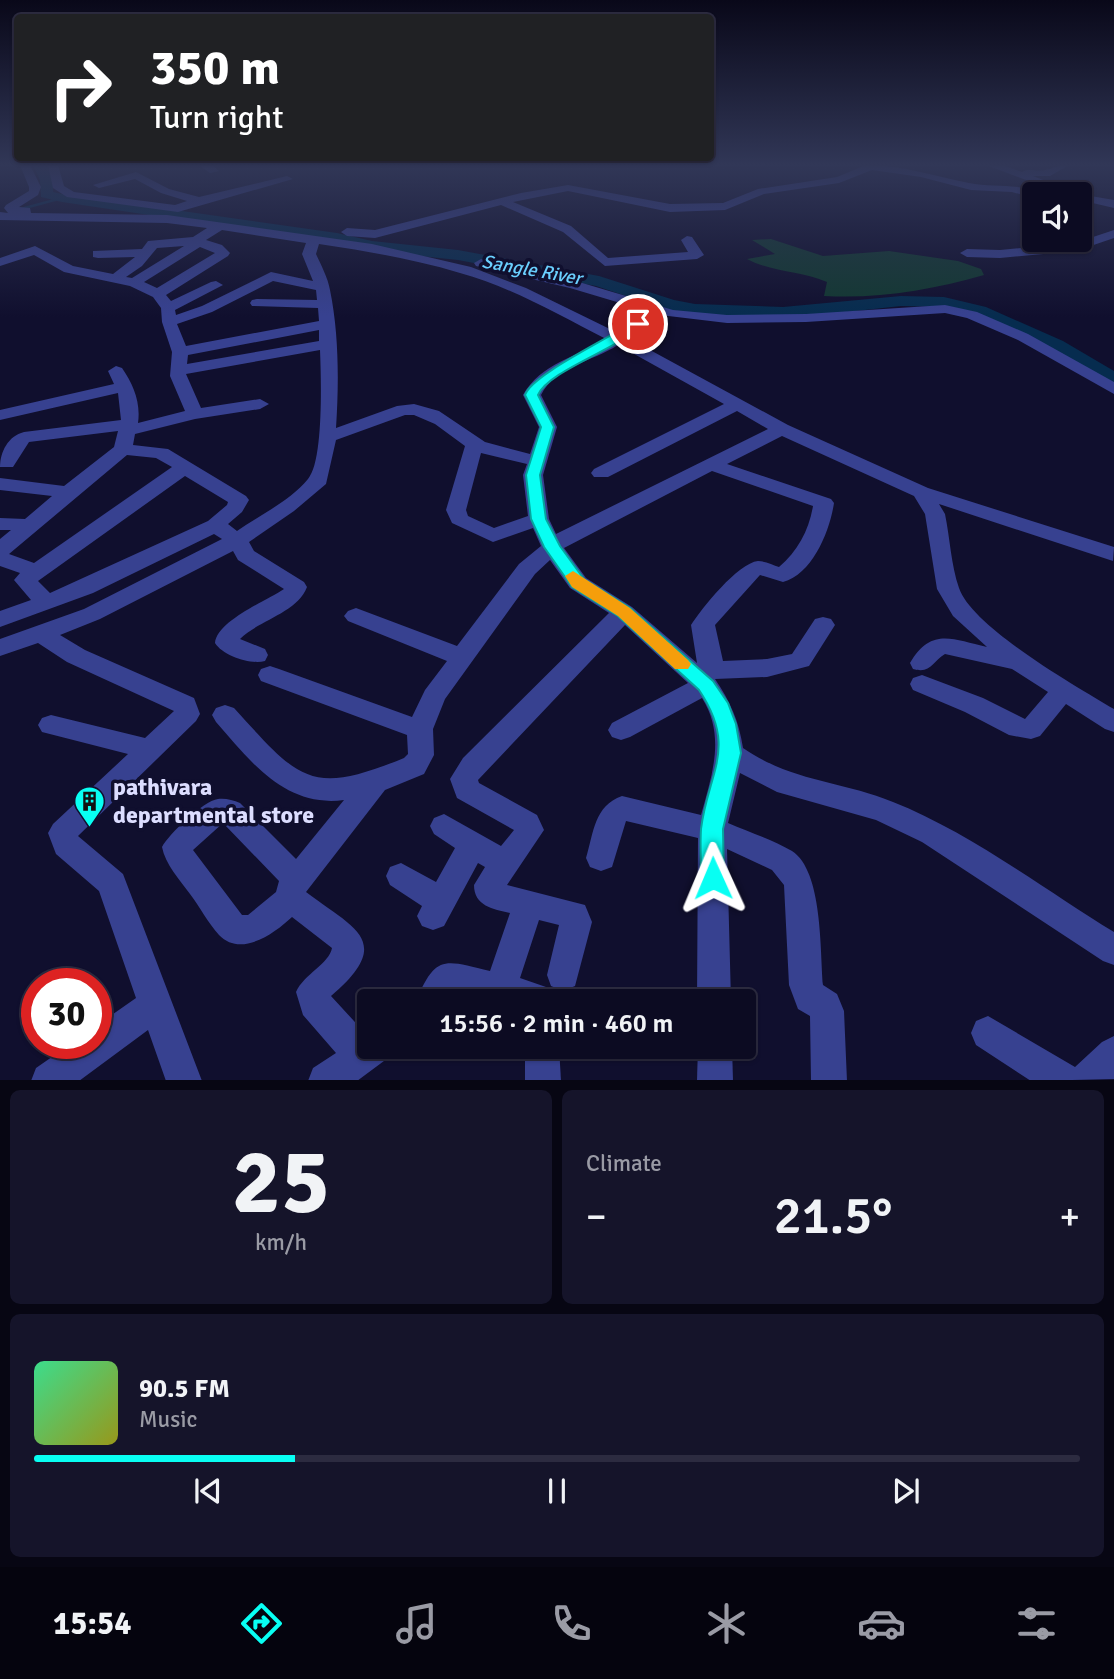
<!DOCTYPE html>
<html lang="en">
<head>
<meta charset="utf-8">
<style>
	body { margin:0; font-family:Signika,sans-serif; background:#15142a; color:#f1f3f6; height:100vh; display:flex; flex-direction:column; font-size:26px; white-space:nowrap }
	* { box-sizing:border-box; margin:0 }
	p { font-size:23px; color:#9a9ba5 }
	.icon { flex:none; width:38px; height:38px; fill:none; stroke:currentColor; stroke-width:2; stroke-linecap:round; stroke-linejoin:round }
	.map { position:relative; height:1080px; overflow:hidden }
	.drawer { display:flex; flex-direction:column; gap:10px; padding:10px; background:#070613; flex:1 }
	.drawer>* { flex:none }
	.banner { position:absolute; left:14px; top:14px; width:700px; height:147px; border-radius:7px; box-shadow:0 2px 5px #0004,0 0 0 2px #2c2b40; background:#202124; color:#fff; overflow:hidden }
	.controls { position:absolute; left:1022px; top:182px; display:grid; gap:14px }
	.controls a { display:grid; place-items:center; width:70px; height:70px; border-radius:7px; background:#0c0b22; box-shadow:0 2px 5px #0004,0 0 0 2px #2c2b40; font-size:35px }
	.speed { position:absolute; left:21px; top:968px; display:flex; gap:14px; font-size:35px; font-weight:700; text-align:center }
	.speed>* { display:grid; place-content:center; width:91px; height:91px; border-radius:50%; background:#0c0b22; box-shadow:0 2px 5px #0004,0 0 0 2px #2c2b40; line-height:1 }
	.speed .limit { border:10px solid #d22; background:#fff; color:#111 }
	.pin { position:absolute; display:grid; place-items:center; width:60px; height:60px; color:#fff; margin:-30px; border:4px solid #fff; border-radius:50%; box-shadow:0 2px 7px #0007 }
	.me { position:absolute; width:77px; margin:-38px; rotate:359deg; stroke-linejoin:round; filter:drop-shadow(0 0 5px #0008) }
	.turn { display:flex; align-items:center; gap:24px; height:147px; padding:0 21px; font-size:32px }
	.turn .icon { width:91px; height:91px; stroke-width:2.5 }
	.turn b { display:block; font-size:49px; line-height:60px }
	.big { font-size:52px; font-weight:600; line-height:1.1 }
	.drawer .card { flex:1; display:flex; flex-direction:column; justify-content:center; gap:10px; min-width:0; padding:0 24px; border-radius:10px; background:#15142a }
	.drawer .dial { align-items:center; gap:0 }
	.dial b { font-size:91px; line-height:1 }
	.song { display:flex; align-items:center; gap:21px }
	.cover { width:84px; height:84px; border-radius:10px; background:linear-gradient(135deg,hsl(150 70% 55%),hsl(60 70% 35%)) }
	.played { height:7px; border-radius:4px; background:linear-gradient(90deg,#08fff3 25%,#2c2b40 25%) }
	.keys { display:flex; justify-content:space-around; direction:ltr }
	.heat { display:flex; justify-content:space-between; align-items:center; font-size:38px; direction:ltr }
	.drawer .tiles { flex:1; display:grid; gap:10px; grid-template-columns:1fr 1fr }
	.card:last-child { grid-column:span 2 }
	.trip { position:absolute; left:357px; top:989px; width:399px; height:70px; border-radius:7px; background:#0c0b22; box-shadow:0 2px 5px #0004,0 0 0 2px #2c2b40; font-weight:600; line-height:70px; text-align:center }
	.dock { display:flex; height:112px; justify-content:space-around; align-items:center; background:#05040e; color:#9a9ba5 }
	.dock .icon { width:49px; height:49px }
	.dock .active { color:#08fff3 }
	.dock b { font-size:32px; color:#f1f3f6 }
	.map>svg:first-child { display:block }
	.green { fill:#123831 }
	.lines { fill:none; stroke-linecap:round; stroke-linejoin:round }
	.stream { stroke:#062c4f; stroke-width:2.5 }
	.river { fill:#062c4f; fill-rule:evenodd }
	.minor { fill:#374190; fill-rule:evenodd }
	.route { fill:#08fff3; stroke:#05a69e; stroke-width:2 }
	.slow { fill:#f59e0b }
	.labels { text-anchor:middle; stroke-width:7; stroke-linejoin:round; paint-order:stroke }
	.far-water-label { font-size:19px; font-style:italic; fill:#6ad0ff; stroke:#100f2e }
	.near-poi-label { font-size:24px; font-weight:bold; fill:#dcddff; stroke:#100f2e; text-anchor:start }
</style>
</head>
<body>
<div class="map">
<svg width="1114" height="1081" viewBox="0 0 1114 1081">
	<rect width="100%" height="100%" fill="#100f2e"/>
	<path class="green" d="M771 239 823 256 889 251 958 261 981 269 984 275C931 290 879 299 824 296L827 282C801 271 771 272 747 259L775 254 752 240Z"/>
	<g class="lines">
		<polyline class="stream" points="21,209 62,198"/>
		<polygon class="river" points="33,165 47,165 54,180 53,192 62,194 337,233 372,241 458,250 599,276 674,300 695,304 783,307 901,296 944,297 986,307 1063,341 1114,371 1114,386 1049,349 974,315 944,307 901,306 783,319 695,314 665,309 596,286 458,260 372,251 337,243 62,202 41,197 40,180"/>
		<g class="minor">
			<path d="M20 165H30L41 187 38 195 19 207 30 208 31 213 167 215 372 244 471 267 526 288 616 332 647 311 570 288 476 266 474 263 481 259 579 282 673 310 727 315 806 314 945 305 977 312 1028 334 1114 382V394L1018 340 967 318 945 313 806 322 727 323 660 315 628 338 788 425 928 488 1114 547 1113 561 939 504 945 514C950 538 951 565 959 588 972 627 1077 687 1114 709V732L1105 729 1066 704 1040 736 1031 739 1009 735 965 712 913 690 910 684 913 678 922 675 983 698 1025 719 1048 692 1012 669 945 654C932 662 931 674 913 669L910 663C931 627 952 639 987 647L953 616 937 589 925 514 914 496 782 436 727 464 831 499 834 503C830 530 813 574 783 582L760 575 715 625 723 661 767 659 792 654 815 619 823 617 831 619 835 625 809 666 767 677 715 679C730 701 739 721 743 748 795 783 839 780 893 802 969 832 1044 889 1114 932V965L1103 961 922 842 876 820 777 792 740 773 728 823C749 832 773 840 792 851 823 871 820 951 823 985L837 994 844 1011 847 1081H811L810 1016 798 1009 789 985 784 885 772 870 727 849 731 1001H697L698 838 626 821 612 867 601 871 590 867 586 858C594 832 594 806 622 796L701 815C712 775 726 736 702 698L630 737 621 740 612 737 608 730 612 723 688 683 625 625 478 780 479 783 537 815 544 830 507 885 585 905 592 922 575 986 563 991 551 986 547 975 559 925 539 920 520 978 546 987 553 1001H483L454 993 450 1001H416C436 954 444 960 490 971L510 913C493 909 474 906 474 885L485 867 478 863 444 926 433 930 422 926 417 916 422 906 390 885 386 876 390 867 401 863 436 882 455 848 434 834 430 826 434 818 444 814 501 846 514 830 457 798 450 779 463 758 609 613 570 588 550 560 535 574 445 699 433 729 434 755 424 774 385 790 306 892C355 929 395 941 331 996L365 1033 369 1031V1046H393L388 1058 357 1081H308L313 1068 336 1053 303 1015 296 992C304 974 329 964 332 948L292 917C275 933 241 958 219 935 208 923 200 907 190 894 180 880 165 864 162 847 169 834 203 801 218 799 225 798 233 800 240 803L296 859 344 800C285 808 250 761 216 722L212 715 216 708 225 705 234 708C299 779 309 797 404 758L408 754 407 735 261 681 258 675 261 669 270 666 279 669 412 717 425 690 447 661 348 621 344 616 348 611 356 608 364 611 457 646 519 564 541 546 533 528 493 542 452 523 446 510 465 446 435 424 414 415H405L336 440 326 484 294 511 249 542 254 551 304 582 307 587C297 613 259 620 240 639L265 649 268 655 265 661C251 665 223 656 215 643 217 621 266 601 284 589L238 560 233 551 100 619 60 635 85 650 194 698 200 714 196 721 78 836 123 874 202 1081H166L148 1030 79 1081H31L36 1068 72 1043H96V1026L136 998 99 891 56 854 48 833 53 824 128 754 42 732 38 725 42 718 51 715 145 738 174 711 67 662 38 643 0 656V639L84 609 222 539 214 534 93 593 0 627V611L31 600 14 580 20 573 0 566V539L11 530H0V518L25 519 52 496 0 490V478L64 486 114 447 118 431 29 442 13 467H0C0 452 8 436 24 432L121 420 118 393 0 420V410L114 384 108 371 116 366 122 368C133 384 141 402 138 423L185 411 170 376 172 352 162 322 161 308 153 297 130 286 64 272 34 255 0 266V258L35 246 73 266 113 274 135 257 98 258 93 257V251L142 249 148 241 193 237 207 228 167 223 0 220V212L8 213 4 208 6 205 29 191V187ZM222 230 306 243 302 254 313 281 271 272 202 306 176 315 175 310 223 285 216 281 211 282 171 301 166 295 228 256 230 253 222 245 206 240ZM319 244C366 251 414 259 460 273 511 287 559 315 606 339 577 357 541 363 523 395L539 427 530 454 485 442 439 411 414 404 397 406 336 428C339 383 339 334 330 290 328 278 321 265 316 254ZM184 246 132 278 126 277 142 266 157 248ZM200 247 215 253 157 288 144 282ZM273 281 316 290 317 300 257 299 252 300 250 303 252 306 318 308 319 321 186 346 177 324 212 312ZM319 330V341L187 364 188 355ZM618 345 724 404 594 469 591 473 594 477H608L737 411 768 429 556 534 549 519 543 475 557 427 541 395C555 367 593 361 618 345ZM320 350C321 375 324 461 308 479 290 501 260 515 237 531L228 524 242 512 249 500 246 496 168 449 133 445 135 434 195 419 260 409 269 404 260 399 201 408 186 374ZM481 453 527 464 523 475 528 516 494 528 468 516 466 510ZM127 455 156 458 172 467 34 563 9 554ZM712 471 813 506C809 530 798 551 779 567 773 565 765 561 758 561 738 563 702 608 691 625L697 663 632 607 586 578 564 548ZM185 476 228 502 227 505 208 521 50 593 38 581ZM223 823 279 881 276 892 248 915H242L193 850Z"/>
			<polygon points="48,165 58,165 64,186 74,192 175,205 187,201 161,193 135,179 99,188 93,185 136,172 169,189 199,197 287,176 293,179 178,212 67,197 53,188"/>
			<polygon points="199,165 212,165 219,171 210,173"/>
			<path d="M866 165C902 165 934 176 969 183 992 188 1018 182 1039 194H1034V198L1012 192 971 190 921 177 872 170 839 183 764 194 725 210 670 212 568 191 513 202 571 226 608 258 688 252 681 240 687 236 692 237 704 255 697 259 605 266 563 232 501 205 375 238 347 236 341 232 347 228 375 230 521 193 568 185 670 204 723 203 758 189 837 177Z"/>
			<path d="M986 165H1002L1022 172C1030 167 1036 172 1045 170 1054 168 1059 165 1069 165L1050 176H1033L1079 194 1114 200V208L1080 200V194H1064Z"/>
			<polygon points="1114,230 1114,238 1076,251 1000,258 967,257 960,253 967,249 1000,250 1075,243"/>
			<polygon points="988,1016 1075,1067 1102,1042 1114,1036 1114,1079 1031,1081 976,1045 971,1033 976,1021"/>
			<polygon points="525,1046 559,1046 561,1081 525,1081"/>
			<polygon points="698,1046 732,1046 733,1081 697,1081"/>
		</g>
	</g>
	<linearGradient id="sky" x2="0" y2="1"><stop stop-color="#090819"/><stop offset="0.52" stop-color="#313757"/><stop offset="1" stop-color="#313757" stop-opacity="0"/></linearGradient>
	<rect width="1114" height="317" fill="url(#sky)"/>
	<path class="route" d="M634 321 644 324C621 348 549 370 538 395L554 427 540 475 546 519 560 546 584 579 630 608 713 681 728 703 736 724 741 753 723 829 724 878 721 885 713 888 705 885 701 878C701 862 700 845 701 829 708 772 738 748 699 690L618 616 572 587 544 547 531 519 526 475 541 427 525 395C532 374 611 338 634 321Z"/>
	<polygon class="slow" points="573,571 630,608 688,660 691,664 688,669 675,669 618,616 572,587 565,576"/>
	<defs>
		<symbol id="building-pin" viewBox="-11 -11 22 30"><path d="M0 17L-7.5 6A9.5 9.5 0 1 1 7.5 6Z" fill="#08fff3" stroke="#100f2e"/><path d="M-4-6H4V6H1V3H-1V6H-4ZM-2.5-4.3h1.7v1.8h-1.7ZM.8-4.3h1.7v1.8H.8ZM-2.5-1h1.7V.8h-1.7ZM.8-1h1.7V.8H.8Z" fill="#111"/></symbol>
	</defs>
	<g fill-rule="evenodd">
		<use href="#building-pin" x="72" y="784" width="35" height="47"/>
	</g>
	<g class="labels">
		<g class="far-water-label">
			<text transform="translate(532 269) rotate(10)" y="7">Sangle River</text>
		</g>
		<g class="near-poi-label">
			<text x="113" y="795">pathivara<tspan x="113" dy="28">departmental store</tspan></text>
		</g>
	</g>
</svg>
<div class="controls">
<a><svg class="icon" aria-label="sound" viewBox="0 0 24 24"><path d="M4 9h4l5-4v14l-5-4H4zM17 9q2 3 0 6"/></svg></a>
</div>
<div class="speed"><div class="limit">30</div></div>
<div class="pin" style="left:638px;top:324px;background:#d93025"><svg class="icon" aria-label="arrive" viewBox="0 0 24 24"><path d="M6 21V4h12l-3 4 3 4H6"/></svg></div>
<svg class="me" style="left:713px;top:878px" viewBox="-20 -20 40 40"><path d="M0-17L14 15 0 8-14 15z" fill="#08fff3" stroke="#fff" stroke-width="4"/></svg>
<div class="trip">15:56 · 2 min · 460 m</div>
<div class="banner">
<div class="turn"><svg class="icon" aria-label="right" viewBox="0 0 24 24"><path d="M7 20v-9h11M14 6l5 5-5 5"/></svg><div><b>350 m</b>Turn right</div></div>
</div>
</div>
<section class="drawer">
<div class="tiles">
<div class="card dial"><b>25</b><p>km/h</p></div>
<div class="card"><p>Climate</p>
<div class="heat"><a>−</a><b class="big">21.5°</b><a>+</a></div>
</div>
<div class="card">
<div class="song"><i class="cover"></i><div><b>90.5 FM</b><p>Music</p></div></div>
<div class="played"></div>
<div class="keys"><svg class="icon" aria-label="previous" viewBox="0 0 24 24"><path d="M18 5L8 12l10 7zM5 5v14"/></svg><svg class="icon" aria-label="pause" viewBox="0 0 24 24"><path d="M8 5v14M16 5v14"/></svg><svg class="icon" aria-label="next" viewBox="0 0 24 24"><path d="M6 5l10 7-10 7zM19 5v14"/></svg></div>
</div>
</div>
</section>
<nav class="dock">
<b>15:54</b>
<svg class="icon active" aria-label="directions" viewBox="0 0 24 24"><path d="M12 3l9 9-9 9-9-9zM9 14v-3h6M13 9l2 2-2 2"/></svg>
<svg class="icon" aria-label="music" viewBox="0 0 24 24"><path d="M9 18V5l10-2v13"/><circle cx="6" cy="18" r="3"/><circle cx="16" cy="16" r="3"/></svg>
<svg class="icon" aria-label="phone" viewBox="0 0 24 24"><path d="M5 4h4l2 5-3 2q2 4 5 5l2-3 5 2v4C11 20 4 13 5 4z"/></svg>
<svg class="icon" aria-label="climate" viewBox="0 0 24 24"><path d="M12 3v18M4 7l16 10M4 17L20 7"/></svg>
<svg class="icon" aria-label="car" viewBox="0 0 24 24"><path d="M5 17H2v-5l4-1 3-4h7l3 4 3 1v5h-3M9 17h6M6 11h13"/><circle cx="7" cy="17" r="2"/><circle cx="17" cy="17" r="2"/></svg>
<svg class="icon" aria-label="filters" viewBox="0 0 24 24"><path d="M4 7h16M4 17h16"/><circle cx="9" cy="7" r="2"/><circle cx="15" cy="17" r="2"/></svg>
</nav>
</body>
</html>
